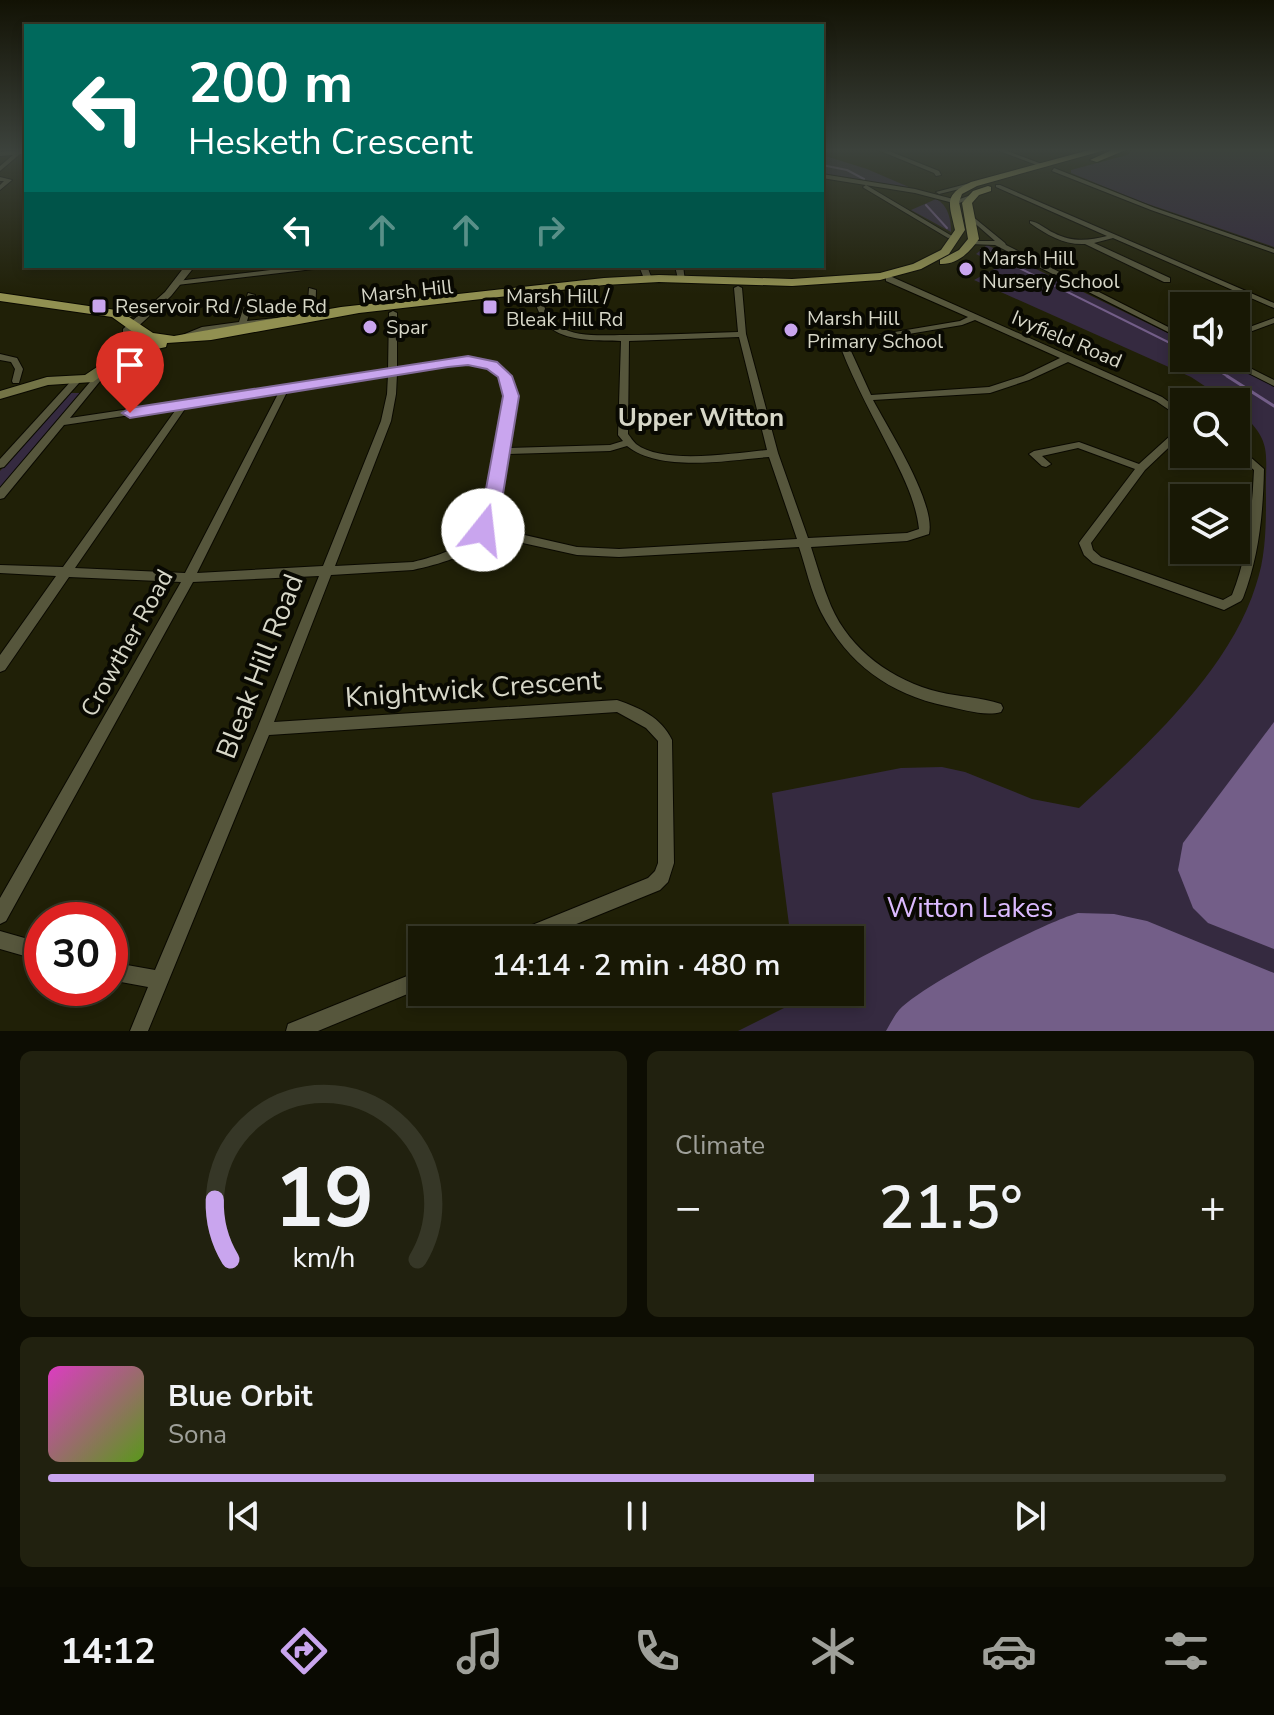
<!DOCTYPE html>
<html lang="en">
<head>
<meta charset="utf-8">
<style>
	body { margin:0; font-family:"Nunito Sans",sans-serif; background:#21210f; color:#f1f3f6; height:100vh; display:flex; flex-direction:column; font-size:30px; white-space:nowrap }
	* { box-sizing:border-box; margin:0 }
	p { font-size:26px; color:#9fa09a }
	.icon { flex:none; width:44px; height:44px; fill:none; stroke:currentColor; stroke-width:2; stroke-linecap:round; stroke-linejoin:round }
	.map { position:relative; height:1031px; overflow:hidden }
	.drawer { display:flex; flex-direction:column; gap:20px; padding:20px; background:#0d0d03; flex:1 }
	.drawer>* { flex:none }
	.banner { position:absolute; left:24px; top:24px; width:800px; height:244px; border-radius:0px; box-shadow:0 4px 12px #0003,0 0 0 2px #363727; background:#00695c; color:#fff; overflow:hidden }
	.buttons { position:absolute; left:1170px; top:292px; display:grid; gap:16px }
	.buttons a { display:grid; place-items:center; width:80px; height:80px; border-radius:0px; background:#181805; box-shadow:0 4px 12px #0003,0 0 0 2px #363727; font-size:40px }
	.speed { position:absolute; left:24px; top:902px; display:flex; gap:16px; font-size:40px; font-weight:700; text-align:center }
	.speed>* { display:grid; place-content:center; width:104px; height:104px; border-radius:50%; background:#181805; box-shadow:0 4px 12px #0003,0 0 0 2px #363727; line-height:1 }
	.speed .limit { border:12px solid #d22; background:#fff; color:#111 }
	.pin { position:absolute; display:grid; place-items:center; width:68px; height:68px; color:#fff; margin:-82px -34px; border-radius:50% 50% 50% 0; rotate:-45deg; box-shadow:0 0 8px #0007 }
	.pin .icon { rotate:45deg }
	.me { position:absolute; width:88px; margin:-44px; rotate:16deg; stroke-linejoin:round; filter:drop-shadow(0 0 6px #0008) }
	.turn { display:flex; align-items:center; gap:28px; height:168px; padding:0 32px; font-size:36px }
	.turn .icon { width:104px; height:104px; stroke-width:2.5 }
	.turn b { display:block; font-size:56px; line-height:68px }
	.lanes { display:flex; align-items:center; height:76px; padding:0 32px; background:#0003; justify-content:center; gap:40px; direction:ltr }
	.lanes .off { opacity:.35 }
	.big { font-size:60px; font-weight:600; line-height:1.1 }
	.drawer .widget { flex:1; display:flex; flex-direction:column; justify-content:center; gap:12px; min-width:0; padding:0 28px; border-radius:12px; background:#21210f }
	.drawer .dial { align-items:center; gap:0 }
	.dial svg { height:208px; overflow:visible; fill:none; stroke:#363727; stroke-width:7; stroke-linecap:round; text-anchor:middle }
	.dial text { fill:#f1f3f6; stroke:none }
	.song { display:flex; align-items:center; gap:24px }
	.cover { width:96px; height:96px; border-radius:12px; background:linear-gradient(135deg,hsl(310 70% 55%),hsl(90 70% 35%)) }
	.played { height:8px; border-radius:4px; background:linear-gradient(90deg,#c9a5ee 65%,#363727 65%) }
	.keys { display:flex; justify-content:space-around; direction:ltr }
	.heat { display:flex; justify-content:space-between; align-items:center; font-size:44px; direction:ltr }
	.drawer .tiles { flex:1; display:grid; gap:20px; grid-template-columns:1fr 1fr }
	.widget:last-child { grid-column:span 2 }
	.trip { position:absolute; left:408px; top:926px; width:456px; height:80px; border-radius:0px; background:#181805; box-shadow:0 4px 12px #0003,0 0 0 2px #363727; font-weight:600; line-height:80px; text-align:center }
	.tabs { display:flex; height:128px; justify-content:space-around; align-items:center; background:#0a0a02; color:#9fa09a }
	.tabs .icon { width:56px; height:56px }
	.tabs .active { color:#c9a5ee }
	.tabs b { font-size:36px; color:#f1f3f6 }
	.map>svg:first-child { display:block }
	.green { fill:#352a40 }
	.water { fill:#735e88 }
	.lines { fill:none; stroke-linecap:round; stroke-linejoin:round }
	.stream-far1 { stroke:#735e88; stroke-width:2 }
	.stream { stroke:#735e88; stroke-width:3 }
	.minor-casing { stroke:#0a0900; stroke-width:2 }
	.tertiary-casing { stroke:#0a0900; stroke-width:2 }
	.secondary-casing { stroke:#0a0900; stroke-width:2 }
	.primary-casing { stroke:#0a0900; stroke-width:2 }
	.minor { fill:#56563c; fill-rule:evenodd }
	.tertiary { fill:#56563c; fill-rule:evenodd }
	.secondary { fill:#737346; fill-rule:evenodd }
	.primary { fill:#919051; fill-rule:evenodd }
	.route { fill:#c9a5ee; stroke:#836b9b; stroke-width:2 }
	.poi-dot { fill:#c9a5ee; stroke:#090902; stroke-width:3 }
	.labels { text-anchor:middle; stroke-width:8; stroke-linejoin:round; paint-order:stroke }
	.far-poi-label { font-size:20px; fill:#d7d7c8; stroke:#090902; text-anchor:start }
	.far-street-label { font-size:20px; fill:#d7d7c8; stroke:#090902 }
	.street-label { font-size:24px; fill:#d7d7c8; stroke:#090902 }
	.neighbourhood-label { font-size:26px; font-weight:bold; fill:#d7d7c8; stroke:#090902 }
	.near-street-label { font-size:28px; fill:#d7d7c8; stroke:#090902 }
	.near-park-label { font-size:28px; fill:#dbbafe; stroke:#090902 }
</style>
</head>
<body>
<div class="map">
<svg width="1274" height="1031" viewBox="0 0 1274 1031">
	<rect width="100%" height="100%" fill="#202007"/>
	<g class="green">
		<polygon points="1134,149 1274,150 1274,247 1142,202 1071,173 1071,170 1127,155"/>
		<polygon points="822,155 867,169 911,188 822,174"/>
		<path d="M936 199C948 205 951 219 951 232L911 210Z"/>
		<path d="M987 245 1184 341V358H1217L1274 386V1031H738L798 1001 797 992H850V940H791L772 793 901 768 942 767 965 772 1032 799 1079 808C1144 748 1229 672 1256 585 1266 556 1266 525 1266 495 1265 450 1274 442 1236 408V402H1229L1191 377 974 280 1000 266 976 254Z"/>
		<polygon points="69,393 84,393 0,490 0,471"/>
	</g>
	<g class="water">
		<polygon points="1274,722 1274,949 1208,923 1193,908 1178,870 1183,843"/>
		<path d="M1078 913 1114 914 1147 921 1274 973V1031H886C890 1024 894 1016 899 1010 922 985 1043 923 1078 913Z"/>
	</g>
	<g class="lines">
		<g class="stream-far1">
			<polyline points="822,165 847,170 864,179"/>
			<polyline points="926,205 947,228"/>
			<polyline points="981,249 1184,350"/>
			<polyline points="1201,360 1230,378"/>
		</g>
		<polyline class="stream" points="1227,376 1274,406"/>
		<defs>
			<g id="minor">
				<polygon points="884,149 939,171 941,175 936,176 934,173 878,150"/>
				<polygon points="994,149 1002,149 1047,166 1042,167"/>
				<polygon points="26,150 26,154 20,154 0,171 0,166 13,155 0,156 0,152"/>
				<polygon points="1054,168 1155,208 1274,249 1274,253 1151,210 1052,171"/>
				<polygon points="822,174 915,189 957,200 971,195 974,197 957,204 915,193 822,178"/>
				<polygon points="0,177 12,180 0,190 0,185 4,181 0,181"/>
				<polygon points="974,182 976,183 976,185 939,194 936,192"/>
				<polygon points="866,185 952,236 953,237 948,238 864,188 863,187"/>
				<path d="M996 185H1000L1274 303V308L1113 238 1094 243 1170 278V282H1164L1085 244C1064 245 1047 235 1030 223V221C1039 222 1045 229 1054 233 1071 242 1088 241 1107 236L996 187Z"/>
				<polygon points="972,216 1005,243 1006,245 1184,335 1184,340 995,245 970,244 970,242 972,241 995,241 970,219 969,218"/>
				<polygon points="304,266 326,266 322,268 177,285 173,283 177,281"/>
				<polygon points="639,266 647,266 652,279 651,281 645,281"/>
				<polygon points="675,266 683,266 685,281 678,279"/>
				<path d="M886 277H892L1162 397 1184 413V420L1156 401 1068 362 1029 380 990 393 873 400C889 430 936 503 929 534L907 541 811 547C817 566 823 587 831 606 850 650 893 681 939 692 960 697 981 697 1001 704L1003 708 1001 712C985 717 962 709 946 706 889 694 848 664 821 612 811 592 806 568 799 547L619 557 577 555 486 535C469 557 439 564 413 570L331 575 274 722 617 700C640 708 661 717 672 740L674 863 668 882 660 890 537 940H507L510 934 648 878 655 871 658 863V741L646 728 617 712 269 735 148 1031H130L148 987 110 980V962L155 970 257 729 319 576 193 582 6 921 0 924V898L181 582 69 577 5 670 0 672V655L56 576 0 573V565L63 567 177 408 64 425 4 498 0 499V488L107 362H113L114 364 70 418 388 370 389 313 393 311 397 313V368C432 363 513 339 515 397 516 413 511 432 508 448L610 445 623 441 618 435 621 341C600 340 570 342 552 329 541 322 537 307 533 296L534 294H540C544 305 547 320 558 326 577 338 605 335 625 335 662 335 700 333 738 332L734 288 738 286 742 288 746 334 778 453 808 538 907 533 919 529C916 502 904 478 892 454 874 418 855 385 841 348L859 338 960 321 968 317 886 281ZM975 320 1060 358 1023 376 989 387 871 395 850 349 861 342 962 325ZM739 337 767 450C735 453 663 465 636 444 633 441 631 438 628 434L629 341ZM468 363C520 371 506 410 498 448L495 451 497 453 495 464 478 528C462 549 437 556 413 562L335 566 391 421 396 394 397 374ZM388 375 387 394 381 421 323 566 197 573 288 390ZM279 392 185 573 75 568 187 406ZM627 446C661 473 729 460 769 457L797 539 619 549 577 547 490 527 507 454 610 451Z"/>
				<polygon points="309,288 316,290 315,316 311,318 307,316"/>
				<polygon points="248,293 255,295 247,321 286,317 290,319 286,321 206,331 174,342 170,340 202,327 239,322"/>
				<polygon points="1274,318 1274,323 1236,337 1236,332"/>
				<polygon points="0,354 17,358 23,369 19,383 13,383 12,381 15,369 11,362 0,360"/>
				<polygon points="1219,358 1230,358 1274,380 1274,386"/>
				<polygon points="76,378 80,381 79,383 4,467 0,468 0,459 73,379"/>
				<path d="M1184 425V433L1145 470 1091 543 1093 550 1101 557 1223 600 1232 595C1248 555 1252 513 1254 470L1235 454H1236V447L1240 448 1264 469C1263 514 1259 556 1243 598L1241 601 1224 610 1093 563 1084 555 1079 543 1081 540 1135 469 1078 448 1042 456 1051 464 1046 467 1042 466 1029 454 1034 451 1079 442 1139 464 1181 426Z"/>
				<polygon points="0,931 42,943 42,961 0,949"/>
				<polygon points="422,970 422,988 318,1031 286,1031 288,1024"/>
			</g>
			<polygon id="tertiary" points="185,266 195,266 171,296 131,333 123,333 123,329 165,292"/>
			<polygon id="secondary" points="135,333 139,334 139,340 114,367 93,382 48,385 0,399 0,391 47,377 85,375 106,361 131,334"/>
			<g id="primary">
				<path d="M1093 149H1109L977 186 962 194 959 202 965 230 949 254 921 269 880 280 792 286 659 282 604 285 359 313 211 340 167 343 166 347 120 357 115 356V350L153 342 144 340 112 317 0 301V293L116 310 150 305 155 306V312L129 317 153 333 174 336 341 307 604 278 659 275 792 279 880 273 913 264 941 250 955 230C949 203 943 195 971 182Z"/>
				<polygon points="1114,149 1128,149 1097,162 1090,160"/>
				<path d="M988 186 991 187V191L979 195 972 203 979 239C970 252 957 265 940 264V260L959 250 968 239 962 203 973 191Z"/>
			</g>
		</defs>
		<use href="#minor" class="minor-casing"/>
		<use href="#tertiary" class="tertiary-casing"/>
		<use href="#secondary" class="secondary-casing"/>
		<use href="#primary" class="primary-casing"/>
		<use href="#minor" class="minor"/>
		<use href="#tertiary" class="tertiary"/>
		<use href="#secondary" class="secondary"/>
		<use href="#primary" class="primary"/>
	</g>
	<linearGradient id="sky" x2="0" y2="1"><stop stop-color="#121204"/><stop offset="0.51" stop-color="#3c423c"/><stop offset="1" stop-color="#3c423c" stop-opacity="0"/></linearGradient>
	<rect width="1274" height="294" fill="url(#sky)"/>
	<polygon class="route" points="468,356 497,362 512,376 519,396 502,500 492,530 483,537 474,530 484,500 503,396 498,377 487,369 468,365 448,367 130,418 122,413 130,408"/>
	<g class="poi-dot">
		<circle cx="966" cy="269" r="8"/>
		<rect x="91" y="298" width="16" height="16" rx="4"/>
		<rect x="482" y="299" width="16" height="16" rx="4"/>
		<circle cx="370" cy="327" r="8"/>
		<circle cx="791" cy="330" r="8"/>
	</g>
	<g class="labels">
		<g class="far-poi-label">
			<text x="982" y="265">Marsh Hill<tspan x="982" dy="23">Nursery School</tspan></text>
			<text x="506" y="303">Marsh Hill /<tspan x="506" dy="23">Bleak Hill Rd</tspan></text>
			<text x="115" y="313">Reservoir Rd / Slade Rd</text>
			<text x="807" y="325">Marsh Hill<tspan x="807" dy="23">Primary School</tspan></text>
			<text x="386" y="334">Spar</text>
		</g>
		<g class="far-street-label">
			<text transform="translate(407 291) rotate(-6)" y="7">Marsh Hill</text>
			<text transform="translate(1067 339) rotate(23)" y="7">Ivyfield Road</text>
		</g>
		<g class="street-label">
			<text transform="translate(127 643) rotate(-61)" y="8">Crowther Road</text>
		</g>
		<g class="neighbourhood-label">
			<text x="701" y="426">Upper Witton</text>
		</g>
		<g class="near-street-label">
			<text transform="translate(259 666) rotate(-69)" y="10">Bleak Hill Road</text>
			<text transform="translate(473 688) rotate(-4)" y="10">Knightwick Crescent</text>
		</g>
		<g class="near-park-label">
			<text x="970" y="917">Witton Lakes</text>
		</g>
	</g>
</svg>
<div class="buttons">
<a><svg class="icon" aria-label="sound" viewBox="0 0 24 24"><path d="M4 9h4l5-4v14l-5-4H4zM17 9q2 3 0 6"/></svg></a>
<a><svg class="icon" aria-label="search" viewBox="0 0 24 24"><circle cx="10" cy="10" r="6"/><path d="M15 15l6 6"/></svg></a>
<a><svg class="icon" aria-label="layers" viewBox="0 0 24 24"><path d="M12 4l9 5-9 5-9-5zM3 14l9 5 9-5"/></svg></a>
</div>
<div class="speed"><div class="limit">30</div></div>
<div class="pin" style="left:130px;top:413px;background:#d93025"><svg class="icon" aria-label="arrive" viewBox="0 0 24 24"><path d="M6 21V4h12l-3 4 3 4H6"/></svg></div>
<svg class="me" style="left:483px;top:530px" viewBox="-20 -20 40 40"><circle r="19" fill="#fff"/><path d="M0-13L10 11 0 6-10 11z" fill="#c9a5ee"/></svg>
<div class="trip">14:14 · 2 min · 480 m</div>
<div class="banner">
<div class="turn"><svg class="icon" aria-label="left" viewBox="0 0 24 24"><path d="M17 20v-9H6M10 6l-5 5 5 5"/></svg><div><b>200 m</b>Hesketh Crescent</div></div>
<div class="lanes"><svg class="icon" aria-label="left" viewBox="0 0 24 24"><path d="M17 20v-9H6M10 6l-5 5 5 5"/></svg><svg class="icon off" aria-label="ahead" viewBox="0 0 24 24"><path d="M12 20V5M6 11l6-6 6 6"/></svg><svg class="icon off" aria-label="ahead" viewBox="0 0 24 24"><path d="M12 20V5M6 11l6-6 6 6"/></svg><svg class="icon off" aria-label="right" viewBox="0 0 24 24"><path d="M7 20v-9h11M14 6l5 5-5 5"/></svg></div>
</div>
</div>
<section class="drawer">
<div class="tiles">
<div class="widget dial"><svg viewBox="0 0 100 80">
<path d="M14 69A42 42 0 1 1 86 69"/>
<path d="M14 69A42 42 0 0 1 8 46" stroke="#c9a5ee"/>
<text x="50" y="56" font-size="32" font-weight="700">19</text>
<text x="50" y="72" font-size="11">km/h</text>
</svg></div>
<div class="widget"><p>Climate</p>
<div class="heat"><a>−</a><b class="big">21.5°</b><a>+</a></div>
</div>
<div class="widget">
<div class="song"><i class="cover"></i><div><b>Blue Orbit</b><p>Sona</p></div></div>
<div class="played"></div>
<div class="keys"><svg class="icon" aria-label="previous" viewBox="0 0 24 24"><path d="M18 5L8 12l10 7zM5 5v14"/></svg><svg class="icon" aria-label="pause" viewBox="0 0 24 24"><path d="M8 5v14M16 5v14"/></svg><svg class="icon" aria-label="next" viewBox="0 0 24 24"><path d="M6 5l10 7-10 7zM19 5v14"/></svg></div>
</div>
</div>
</section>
<nav class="tabs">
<b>14:12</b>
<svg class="icon active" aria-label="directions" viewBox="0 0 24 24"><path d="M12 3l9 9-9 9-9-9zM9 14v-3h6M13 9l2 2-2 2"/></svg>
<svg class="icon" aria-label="music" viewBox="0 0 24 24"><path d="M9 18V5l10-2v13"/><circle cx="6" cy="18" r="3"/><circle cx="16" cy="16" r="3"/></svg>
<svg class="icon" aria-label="phone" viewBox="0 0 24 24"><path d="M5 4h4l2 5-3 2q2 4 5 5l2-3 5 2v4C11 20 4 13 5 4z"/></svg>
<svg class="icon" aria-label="climate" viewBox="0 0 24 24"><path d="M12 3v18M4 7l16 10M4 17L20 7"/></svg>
<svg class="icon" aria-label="car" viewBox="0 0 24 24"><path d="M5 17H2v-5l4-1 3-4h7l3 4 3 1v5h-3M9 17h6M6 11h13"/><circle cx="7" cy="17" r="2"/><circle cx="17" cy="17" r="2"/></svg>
<svg class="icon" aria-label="filters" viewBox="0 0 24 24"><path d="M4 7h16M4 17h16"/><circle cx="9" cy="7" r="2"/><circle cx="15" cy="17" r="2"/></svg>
</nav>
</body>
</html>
